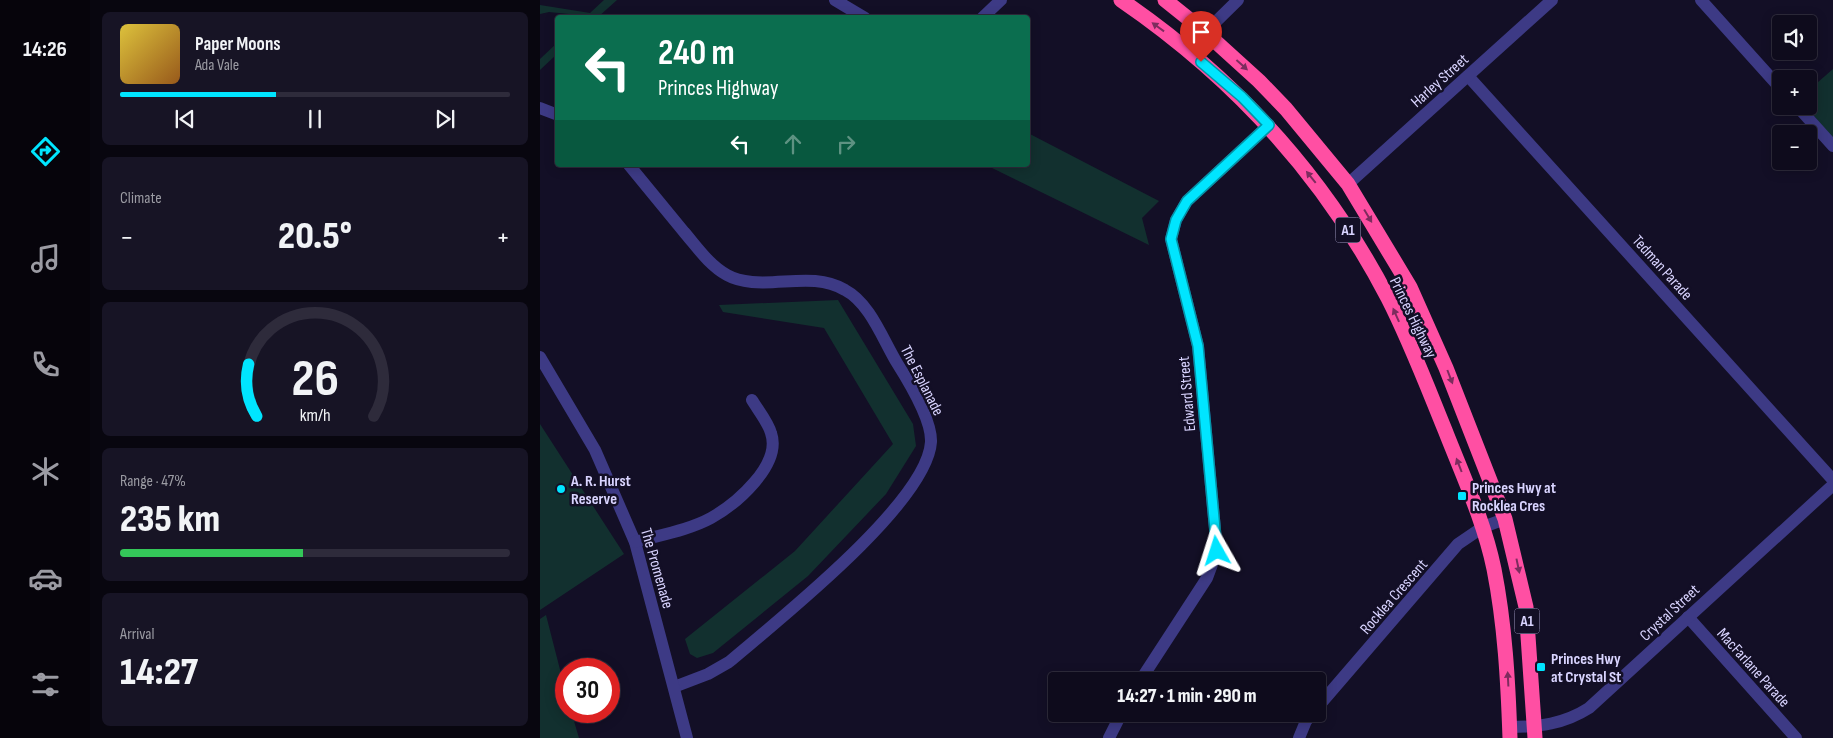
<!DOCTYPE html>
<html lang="en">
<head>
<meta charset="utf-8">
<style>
	body { margin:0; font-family:"Sofia Sans Condensed",sans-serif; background:#171425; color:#f1f3f6; height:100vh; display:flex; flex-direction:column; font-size:19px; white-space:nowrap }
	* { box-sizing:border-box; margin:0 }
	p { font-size:16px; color:#9b9ba3 }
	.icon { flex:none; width:28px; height:28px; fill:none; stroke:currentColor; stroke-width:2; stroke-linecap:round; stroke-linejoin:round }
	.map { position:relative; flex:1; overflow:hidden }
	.panel { display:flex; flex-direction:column; gap:12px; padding:12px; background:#08060f; width:450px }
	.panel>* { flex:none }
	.top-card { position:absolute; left:15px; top:15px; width:475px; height:152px; border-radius:5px; box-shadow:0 2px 12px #0003,0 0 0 1px #2e2b3b; background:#0b6e4f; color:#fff; overflow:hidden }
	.controls { position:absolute; left:1232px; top:15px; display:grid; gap:10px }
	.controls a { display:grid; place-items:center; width:45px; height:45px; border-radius:5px; background:#0e0b1c; box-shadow:0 2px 12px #0003,0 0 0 1px #2e2b3b; font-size:25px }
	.speed { position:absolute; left:15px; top:658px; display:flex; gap:10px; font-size:25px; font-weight:700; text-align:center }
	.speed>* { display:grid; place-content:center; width:65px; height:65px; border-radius:50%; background:#0e0b1c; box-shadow:0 2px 12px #0003,0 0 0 1px #2e2b3b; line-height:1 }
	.speed .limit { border:8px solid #d22; background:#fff; color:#111 }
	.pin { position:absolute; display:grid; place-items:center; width:42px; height:42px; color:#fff; margin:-51px -21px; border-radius:50% 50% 50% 0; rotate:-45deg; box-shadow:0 0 5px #0007 }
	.pin .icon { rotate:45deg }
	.me { position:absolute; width:55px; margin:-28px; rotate:354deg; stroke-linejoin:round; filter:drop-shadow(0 0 4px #0008) }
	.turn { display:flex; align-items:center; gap:18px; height:105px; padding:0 20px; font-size:22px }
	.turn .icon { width:65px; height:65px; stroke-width:2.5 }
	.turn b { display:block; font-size:35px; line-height:42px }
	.lanes { display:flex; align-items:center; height:48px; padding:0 20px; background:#0003; justify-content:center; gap:25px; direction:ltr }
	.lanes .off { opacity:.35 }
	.big { font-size:38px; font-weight:800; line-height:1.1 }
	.panel .card { flex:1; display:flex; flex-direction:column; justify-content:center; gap:8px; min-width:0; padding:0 18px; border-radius:8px; background:#171425 }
	.panel .dial { align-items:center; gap:0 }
	.dial svg { height:130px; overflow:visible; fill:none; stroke:#2e2b3b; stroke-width:7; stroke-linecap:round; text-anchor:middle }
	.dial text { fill:#f1f3f6; stroke:none }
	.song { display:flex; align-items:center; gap:15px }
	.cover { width:60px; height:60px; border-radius:8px; background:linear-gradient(135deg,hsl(50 70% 55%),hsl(30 70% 35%)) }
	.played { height:5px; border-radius:2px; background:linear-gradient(90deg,#00e5ff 40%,#2e2b3b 40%) }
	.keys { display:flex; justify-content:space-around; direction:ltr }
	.heat { display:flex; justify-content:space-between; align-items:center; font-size:28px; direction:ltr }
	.charge { height:8px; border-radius:4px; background:linear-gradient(90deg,#34c759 47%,#2e2b3b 0) }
	.trip { position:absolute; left:508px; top:672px; width:278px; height:50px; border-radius:5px; background:#0e0b1c; box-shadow:0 2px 12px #0003,0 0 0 1px #2e2b3b; font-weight:800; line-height:50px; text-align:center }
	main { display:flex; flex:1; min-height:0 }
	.tab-bar { display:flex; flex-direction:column; width:90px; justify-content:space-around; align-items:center; background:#06040b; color:#9b9ba3 }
	.tab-bar .icon { width:35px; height:35px }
	.tab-bar .on { color:#00e5ff }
	.tab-bar b { font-size:22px; color:#f1f3f6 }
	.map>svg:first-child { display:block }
	.green { fill:#12302f }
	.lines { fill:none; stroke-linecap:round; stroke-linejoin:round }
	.minor { stroke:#3d3a85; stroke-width:12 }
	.highway { stroke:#ff4fa3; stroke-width:15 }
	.oneway { fill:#7d2c5e }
	.route-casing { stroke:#0095a6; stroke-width:12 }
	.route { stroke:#00e5ff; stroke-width:9 }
	.poi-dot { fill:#00e5ff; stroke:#130f26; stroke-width:2 }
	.labels { text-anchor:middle; stroke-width:5; stroke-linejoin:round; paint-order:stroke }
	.shield { fill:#130f26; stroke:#9e99be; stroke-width:1 }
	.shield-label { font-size:15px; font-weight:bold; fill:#d9d4ff }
	.street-label { font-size:16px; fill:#d9d4ff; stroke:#130f26 }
	.poi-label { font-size:16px; font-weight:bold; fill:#d9d4ff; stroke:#130f26; text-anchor:start }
</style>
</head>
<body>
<main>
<nav class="tab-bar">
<b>14:26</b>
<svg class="icon on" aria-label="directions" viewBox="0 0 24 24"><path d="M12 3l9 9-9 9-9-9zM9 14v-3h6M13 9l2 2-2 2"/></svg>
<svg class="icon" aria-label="music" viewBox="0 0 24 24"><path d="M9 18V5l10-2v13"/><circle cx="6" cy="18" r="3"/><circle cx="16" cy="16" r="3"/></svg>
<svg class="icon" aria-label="phone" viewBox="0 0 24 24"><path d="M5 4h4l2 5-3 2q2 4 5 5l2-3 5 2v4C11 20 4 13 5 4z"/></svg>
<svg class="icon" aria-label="climate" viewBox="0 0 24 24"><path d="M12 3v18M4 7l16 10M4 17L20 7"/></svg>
<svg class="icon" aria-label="car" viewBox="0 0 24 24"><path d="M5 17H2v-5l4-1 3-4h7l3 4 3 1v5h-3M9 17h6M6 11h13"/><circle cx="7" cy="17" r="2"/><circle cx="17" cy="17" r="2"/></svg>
<svg class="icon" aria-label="filters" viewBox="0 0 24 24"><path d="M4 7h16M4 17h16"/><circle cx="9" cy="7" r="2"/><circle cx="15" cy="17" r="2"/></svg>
</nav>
<section class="panel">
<div class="card">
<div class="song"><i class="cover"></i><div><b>Paper Moons</b><p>Ada Vale</p></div></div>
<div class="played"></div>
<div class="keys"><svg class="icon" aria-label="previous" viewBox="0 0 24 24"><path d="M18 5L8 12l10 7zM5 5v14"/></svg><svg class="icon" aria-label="pause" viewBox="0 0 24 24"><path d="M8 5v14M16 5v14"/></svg><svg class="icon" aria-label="next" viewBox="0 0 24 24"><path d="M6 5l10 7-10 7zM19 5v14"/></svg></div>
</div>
<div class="card"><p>Climate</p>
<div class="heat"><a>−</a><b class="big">20.5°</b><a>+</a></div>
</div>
<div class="card dial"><svg viewBox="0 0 100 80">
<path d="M14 69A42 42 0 1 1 86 69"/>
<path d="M14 69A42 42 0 0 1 9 37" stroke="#00e5ff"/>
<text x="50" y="56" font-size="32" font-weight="700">26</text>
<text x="50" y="72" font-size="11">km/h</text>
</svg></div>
<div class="card"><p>Range · 47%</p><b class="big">235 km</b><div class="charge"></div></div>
<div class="card"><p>Arrival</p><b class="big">14:27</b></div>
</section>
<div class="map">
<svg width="1293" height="738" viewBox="0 0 1293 738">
	<rect width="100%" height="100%" fill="#130f26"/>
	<g class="green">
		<polygon points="64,0 77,0 58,17 9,12 0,14 0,5 50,13"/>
		<polygon points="17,43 17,54 0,70 0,59"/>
		<polygon points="1293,69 1293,139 1266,106 1269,106 1269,90"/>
		<polygon points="488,133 619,201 602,218 609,245 446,165 488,165"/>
		<polygon points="298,300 373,424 376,446 346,494 268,576 173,653 157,658 150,654 145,639 255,551 353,444 284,328 183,312 179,305"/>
		<polygon points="0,424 84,554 0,610"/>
		<polygon points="6,615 26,693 26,711 31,711 39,738 0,738 0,619"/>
	</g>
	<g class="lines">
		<g class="minor">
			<polyline points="295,0 325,18"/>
			<polyline points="1161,0 1241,89"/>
			<polyline points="442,18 461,0"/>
			<polyline points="647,50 698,0"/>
			<polyline points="928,76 1293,480"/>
			<polyline points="1257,106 1293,146"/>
			<polyline points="0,108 18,115"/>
			<path d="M89 165C107 187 126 210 144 232 157 247 169 265 187 275 194 279 203 281 212 282 243 285 276 273 305 290 330 303 343 340 357 363 369 382 392 420 391 442 387 503 237 621 189 662L168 674 134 687"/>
			<polyline points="808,184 1012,0"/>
			<polyline points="0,357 55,450 95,542 147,738"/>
			<path d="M95 542C120 535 149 530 171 518 196 504 242 465 231 433 228 422 218 410 212 400"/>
			<polyline points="1148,617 1256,738"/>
			<polyline points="600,681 667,578 677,551 658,346 631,239 636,220 647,201 729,125"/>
			<polyline points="776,709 918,544 943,527 965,519"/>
			<path d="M970 727C999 727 1024 724 1049 708L1293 485"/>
			<polyline points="569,738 581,714"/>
			<polyline points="759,738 766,721 772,714"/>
		</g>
		<g class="highway">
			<path d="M581 0C695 78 784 175 848 298 870 341 887 386 905 430 923 476 944 521 954 569 965 625 968 681 970 738"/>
			<polyline points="625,0 665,32 719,81 746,109 808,184 870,287 906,368 965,519 986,607 995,738"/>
		</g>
	</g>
	<defs><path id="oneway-solid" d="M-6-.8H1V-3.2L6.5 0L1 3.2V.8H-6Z" transform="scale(1.25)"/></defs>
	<g class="oneway">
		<use href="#oneway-solid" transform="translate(618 27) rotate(-144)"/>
		<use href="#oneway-solid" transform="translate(702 65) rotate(42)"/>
		<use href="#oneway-solid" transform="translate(771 177) rotate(-129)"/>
		<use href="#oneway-solid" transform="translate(828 216) rotate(59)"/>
		<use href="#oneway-solid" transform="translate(856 315) rotate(-114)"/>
		<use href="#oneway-solid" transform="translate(910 377) rotate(69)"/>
		<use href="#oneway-solid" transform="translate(919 465) rotate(-111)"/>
		<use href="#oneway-solid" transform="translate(978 566) rotate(78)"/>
		<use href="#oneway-solid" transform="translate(968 679) rotate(-93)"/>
	</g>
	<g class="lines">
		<defs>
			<polyline id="route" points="661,62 702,97 729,125 647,201 636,220 631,239 658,346 677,551"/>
		</defs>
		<use href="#route" class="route-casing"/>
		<use href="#route" class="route"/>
	</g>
	<g class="poi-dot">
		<circle cx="21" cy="489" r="5"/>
		<rect x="917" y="491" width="10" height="10" rx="2.5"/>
		<rect x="996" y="662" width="10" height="10" rx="2.5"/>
	</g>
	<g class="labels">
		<g class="shield">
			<rect x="795.5" y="217.5" width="25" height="25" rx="4"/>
			<rect x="974.5" y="608.5" width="25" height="25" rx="4"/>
		</g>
		<g class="shield-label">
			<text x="808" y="235">A1</text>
			<text x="987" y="626">A1</text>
		</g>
		<g class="street-label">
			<text transform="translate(899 80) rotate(-42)" y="6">Harley Street</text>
			<text transform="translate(1123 267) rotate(48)" y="6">Tedman Parade</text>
			<text transform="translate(874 317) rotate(64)" y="6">Princes Highway</text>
			<text transform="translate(383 380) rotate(63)" y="6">The Esplanade</text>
			<text transform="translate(646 394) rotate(-95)" y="6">Edward Street</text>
			<text transform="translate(118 568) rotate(74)" y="6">The Promenade</text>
			<text transform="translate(853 596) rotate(-49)" y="6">Rocklea Crescent</text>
			<text transform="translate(1129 612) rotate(-43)" y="6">Crystal Street</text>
			<text transform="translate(1214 667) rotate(48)" y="6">MacFarlane Parade</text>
		</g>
		<g class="poi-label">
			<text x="31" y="486">A. R. Hurst<tspan x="31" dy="18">Reserve</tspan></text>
			<text x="932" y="493">Princes Hwy at<tspan x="932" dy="18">Rocklea Cres</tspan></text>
			<text x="1011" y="664">Princes Hwy<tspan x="1011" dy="18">at Crystal St</tspan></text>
		</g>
	</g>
</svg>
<div class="controls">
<a><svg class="icon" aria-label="sound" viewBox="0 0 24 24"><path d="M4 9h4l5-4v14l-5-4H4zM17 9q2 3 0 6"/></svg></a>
<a>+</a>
<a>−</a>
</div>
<div class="speed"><div class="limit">30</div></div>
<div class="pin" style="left:661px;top:62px;background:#d93025"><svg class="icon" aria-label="arrive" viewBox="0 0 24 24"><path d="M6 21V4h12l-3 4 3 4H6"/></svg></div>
<svg class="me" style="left:677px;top:551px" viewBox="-20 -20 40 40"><path d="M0-17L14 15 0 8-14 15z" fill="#00e5ff" stroke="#fff" stroke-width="4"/></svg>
<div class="trip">14:27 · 1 min · 290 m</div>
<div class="top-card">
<div class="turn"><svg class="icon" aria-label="left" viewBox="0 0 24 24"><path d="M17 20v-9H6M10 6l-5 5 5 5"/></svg><div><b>240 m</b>Princes Highway</div></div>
<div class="lanes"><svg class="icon" aria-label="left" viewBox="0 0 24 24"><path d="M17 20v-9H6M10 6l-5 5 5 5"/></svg><svg class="icon off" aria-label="ahead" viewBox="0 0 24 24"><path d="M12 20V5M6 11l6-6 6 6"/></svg><svg class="icon off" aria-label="right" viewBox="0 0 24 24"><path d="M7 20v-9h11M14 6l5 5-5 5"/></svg></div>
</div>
</div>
</main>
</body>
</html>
